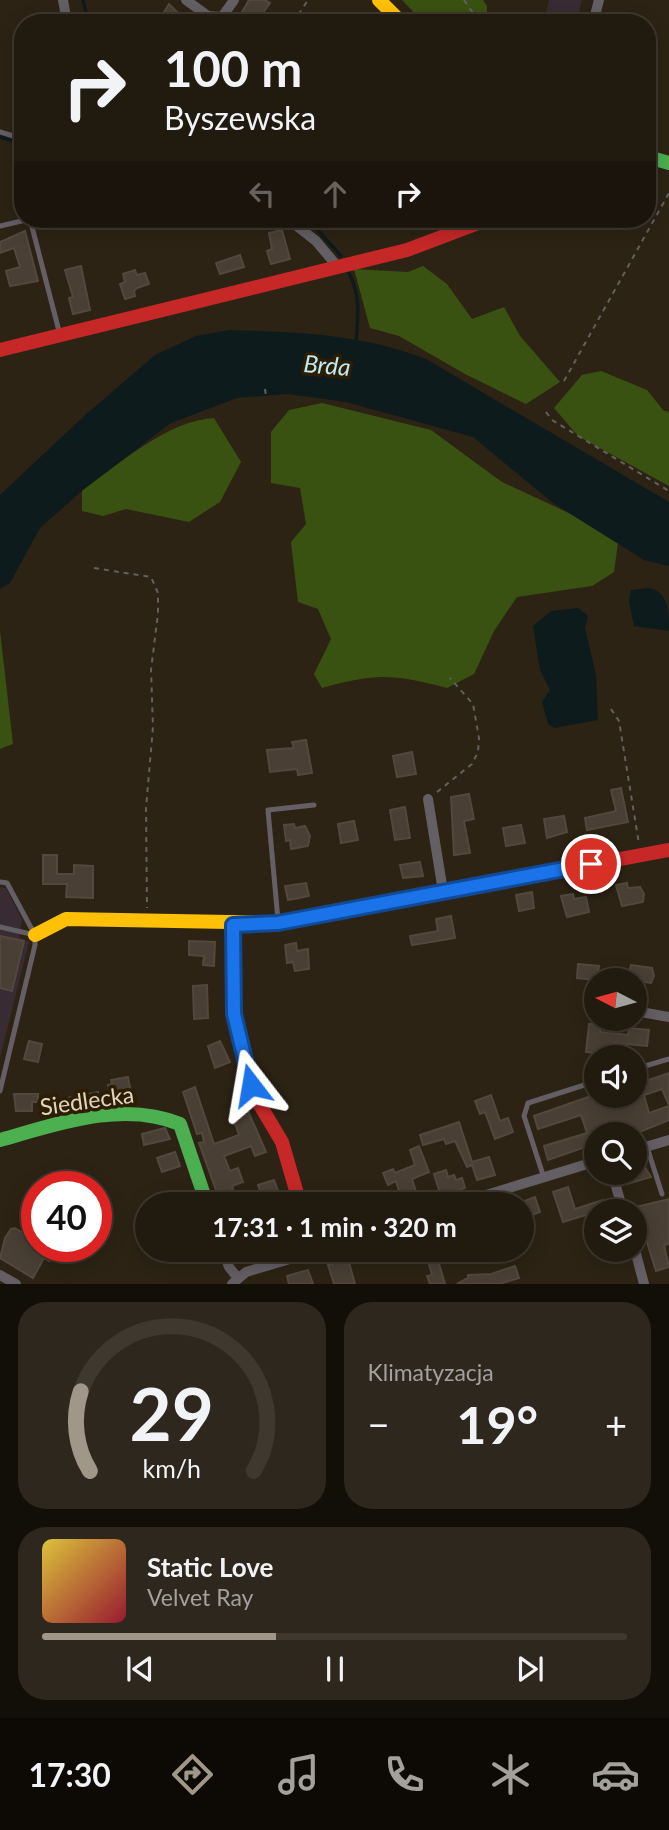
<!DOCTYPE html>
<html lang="pl">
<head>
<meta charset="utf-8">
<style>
	body { margin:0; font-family:Lato,sans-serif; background:#2d271d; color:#f1f3f6; height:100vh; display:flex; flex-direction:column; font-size:26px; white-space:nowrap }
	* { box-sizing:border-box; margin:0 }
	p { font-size:23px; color:#a2a19e }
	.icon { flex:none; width:38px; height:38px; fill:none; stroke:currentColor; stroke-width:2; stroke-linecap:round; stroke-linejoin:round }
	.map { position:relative; height:1284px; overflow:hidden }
	.side { display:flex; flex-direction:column; gap:18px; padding:18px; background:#120e08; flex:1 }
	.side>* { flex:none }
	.hud { position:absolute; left:14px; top:14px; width:642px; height:214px; border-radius:28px; box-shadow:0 4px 18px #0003,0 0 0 2px #3e382f; background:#211a0f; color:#f1f3f6; overflow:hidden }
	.needle { width:46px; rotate:276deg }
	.buttons { position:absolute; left:584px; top:968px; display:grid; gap:14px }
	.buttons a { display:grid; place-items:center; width:63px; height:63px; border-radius:50%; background:#211a0f; box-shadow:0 4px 18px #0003,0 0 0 2px #3e382f; font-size:35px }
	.speed { position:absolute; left:21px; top:1171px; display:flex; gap:14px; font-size:35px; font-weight:700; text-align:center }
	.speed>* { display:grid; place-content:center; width:91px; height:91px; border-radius:50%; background:#211a0f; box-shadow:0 4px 18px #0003,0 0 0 2px #3e382f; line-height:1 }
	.speed .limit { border:10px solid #d22; background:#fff; color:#111 }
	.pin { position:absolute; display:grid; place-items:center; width:60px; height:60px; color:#fff; margin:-30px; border:4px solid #fff; border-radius:50%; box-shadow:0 2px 7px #0007 }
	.me { position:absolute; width:77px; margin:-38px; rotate:346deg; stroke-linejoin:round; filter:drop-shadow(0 0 5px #0008) }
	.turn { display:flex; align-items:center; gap:24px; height:147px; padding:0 35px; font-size:32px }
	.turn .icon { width:91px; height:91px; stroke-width:2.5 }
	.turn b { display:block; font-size:49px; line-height:60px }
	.lanes { display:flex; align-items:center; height:66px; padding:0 35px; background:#0003; justify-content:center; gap:35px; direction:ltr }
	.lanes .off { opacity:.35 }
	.big { font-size:52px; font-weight:700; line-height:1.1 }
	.side .widget { flex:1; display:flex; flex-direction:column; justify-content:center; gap:10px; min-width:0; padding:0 24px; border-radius:28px; background:#2d271d }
	.side .dial { align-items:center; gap:0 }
	.dial svg { height:182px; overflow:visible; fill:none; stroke:#3e382f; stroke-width:7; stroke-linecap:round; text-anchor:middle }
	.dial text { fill:#f1f3f6; stroke:none }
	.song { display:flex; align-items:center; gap:21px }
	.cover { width:84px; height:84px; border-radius:10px; background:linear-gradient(135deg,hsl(50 70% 55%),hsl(350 70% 35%)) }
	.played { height:7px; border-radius:4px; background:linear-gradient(90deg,#a19788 40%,#3e382f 40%) }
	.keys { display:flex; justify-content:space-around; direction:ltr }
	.heat { display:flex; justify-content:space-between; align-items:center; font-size:38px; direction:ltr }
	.side .tiles { flex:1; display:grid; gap:18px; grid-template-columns:1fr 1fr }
	.widget:last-child { grid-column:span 2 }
	.trip { position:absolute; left:135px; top:1192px; width:399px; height:70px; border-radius:35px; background:#211a0f; box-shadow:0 4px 18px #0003,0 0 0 2px #3e382f; font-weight:700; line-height:70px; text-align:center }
	.menu { display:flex; height:112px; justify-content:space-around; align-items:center; background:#0d0a06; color:#a2a19e }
	.menu .icon { width:49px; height:49px }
	.menu .current { color:#a19788 }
	.menu b { font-size:32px; color:#f1f3f6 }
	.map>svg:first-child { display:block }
	.industrial { fill:#382b34 }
	.green { fill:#3a5211 }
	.water { fill:#0e1b1c }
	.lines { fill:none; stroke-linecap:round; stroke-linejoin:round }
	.stream { stroke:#0e1b1c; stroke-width:3.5 }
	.building { fill:#493f35; stroke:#52483e; stroke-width:2 }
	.path { stroke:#636060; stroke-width:2; stroke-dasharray:5 5; stroke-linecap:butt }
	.lane { stroke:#635f64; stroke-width:5 }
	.street { stroke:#635f64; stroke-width:10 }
	.fast { stroke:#4caf50; stroke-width:14 }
	.slow { stroke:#ffc107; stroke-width:14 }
	.jam { stroke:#c62828; stroke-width:14 }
	.route-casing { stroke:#114b97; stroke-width:18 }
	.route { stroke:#1a73e8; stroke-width:12 }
	.labels { text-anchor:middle; stroke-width:7; stroke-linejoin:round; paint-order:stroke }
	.street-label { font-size:23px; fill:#e0d6c6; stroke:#2d1d01 }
	.water-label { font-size:24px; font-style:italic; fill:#baedf9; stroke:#2d1d01 }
</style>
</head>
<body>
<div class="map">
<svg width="669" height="1284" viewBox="0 0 669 1284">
	<rect width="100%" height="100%" fill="#2c2314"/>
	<g class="industrial">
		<polygon points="549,0 582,0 576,23 545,18"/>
		<polygon points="0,887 6,888 22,920 19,937 29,942 0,1058"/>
	</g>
	<g class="green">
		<polygon points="402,0 483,0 487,6 487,23 424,23"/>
		<polygon points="423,266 447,284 472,319 504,307 520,336 560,382 526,404 465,374 399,336 370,328 354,269 408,272"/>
		<polygon points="601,371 647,390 664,411 669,412 669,486 578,436 554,408 582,375"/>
		<path d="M322 403 431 430 502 482 573 515 618 543 614 572 592 586 517 597 494 631 474 674 447 688C392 674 377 673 322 688L314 674 331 639 318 609 298 602 291 542 306 524 300 488 271 483V432L289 410Z"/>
		<path d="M214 418 241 462 220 502 189 522 126 509 103 516 82 511V490C120 464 166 421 214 418Z"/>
		<polygon points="0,631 13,744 0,749"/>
	</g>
	<g class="water">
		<path d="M229 330C299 332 360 334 426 359L669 502V566L644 560 553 503 473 437 346 402 288 394 237 398 171 423 83 490 40 528 10 583 0 589V495L83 417 155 355 196 336Z"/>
		<path d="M649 588C669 592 669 613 669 631L634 626 629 601 631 590Z"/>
		<polygon points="578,608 588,616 585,628 596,675 598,720 554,728 548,724 542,702 550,690 540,670 533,626 551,611"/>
	</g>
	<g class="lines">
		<g class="stream">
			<polyline points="83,0 88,23"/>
			<polyline points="0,137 23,144"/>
			<polyline points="306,219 307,219"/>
			<polyline points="314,226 341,256"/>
			<path d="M349 273C361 296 358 316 356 342"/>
		</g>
	</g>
	<g class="building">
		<polygon points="249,0 265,0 270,3 256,23 246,23 239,17"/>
		<polygon points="169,4 179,14 190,23 157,23"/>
		<polygon points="282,230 290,259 271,264 267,251 272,249 269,233"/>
		<polygon points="25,231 38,281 10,286 6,271 20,267 14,248 0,253 0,242"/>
		<polygon points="240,255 244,267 220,274 216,263"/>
		<polygon points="81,266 90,310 73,314 69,298 73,297 65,270"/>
		<polygon points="135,270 137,275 145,273 149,284 137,288 134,291 135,296 125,299 120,284 125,282 123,274"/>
		<polygon points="306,740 312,773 298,775 297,769 270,772 267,750 294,748 292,742"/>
		<polygon points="412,752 416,774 397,777 393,756"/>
		<polygon points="621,788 628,822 587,830 585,818 616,811 611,790"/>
		<polygon points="469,794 474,819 464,821 470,853 454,855 451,797"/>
		<polygon points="405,807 410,838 395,840 390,810"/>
		<polygon points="564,816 567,832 547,838 544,819"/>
		<polygon points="354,821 358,840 341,843 338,824"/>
		<polygon points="294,824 295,828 305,826 310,836 308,846 291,849 290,840 286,841 284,825"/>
		<polygon points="521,825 525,843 506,846 503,828"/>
		<polygon points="43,855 57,855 57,874 74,874 74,865 93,866 93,898 66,897 67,884 43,884"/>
		<polygon points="420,862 423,876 403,878 400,865"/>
		<polygon points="306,883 309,896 288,900 285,886"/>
		<polygon points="627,883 628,888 640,887 644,894 643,902 622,906 616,885"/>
		<polygon points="532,892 534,908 519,911 516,895"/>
		<polygon points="573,894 574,899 586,897 589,912 567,917 561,896"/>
		<polygon points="451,916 455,938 412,945 410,936 438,931 436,919"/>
		<polygon points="0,936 24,941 12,991 0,988"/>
		<polygon points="189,941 215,942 214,966 203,965 204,956 189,955"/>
		<polygon points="296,943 297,951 308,949 309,969 295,971 293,962 287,963 285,945"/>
		<polygon points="578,964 599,966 597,980 577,978"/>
		<polygon points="631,965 652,968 654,976 651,983 627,980"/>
		<polygon points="207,985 208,1018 194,1019 193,986"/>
		<polygon points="589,1024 601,1025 600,1032 628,1035 629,1028 649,1030 647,1046 614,1043 613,1049 602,1048 602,1054 586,1052"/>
		<polygon points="29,1041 42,1044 38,1062 24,1059"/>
		<polygon points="220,1041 230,1062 215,1068 208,1046"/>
		<polygon points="669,1073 669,1105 662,1089 644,1095 649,1113 669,1106 669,1120 637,1133 597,1134 597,1143 548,1160 544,1146 587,1133 581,1115 538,1129 534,1116 591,1096 635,1096 635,1074 640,1083"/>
		<polygon points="128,1077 131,1093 110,1097 108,1085 112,1084 111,1080"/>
		<polygon points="195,1087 214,1144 239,1135 230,1109 245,1104 266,1152 255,1156 251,1146 224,1156 230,1171 238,1168 243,1182 232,1186 235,1196 220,1201 199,1143 204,1142 202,1133 197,1134 183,1092"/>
		<polygon points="98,1092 99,1103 72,1106 73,1111 60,1114 57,1100"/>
		<polygon points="14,1094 38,1094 38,1102 32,1102 32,1111 16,1111"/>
		<polygon points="491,1095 500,1121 508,1118 513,1132 495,1139 485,1112 480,1114 475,1101"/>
		<polygon points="459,1122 472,1162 489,1157 495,1175 477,1180 472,1165 467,1167 455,1141 446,1144 444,1139 423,1145 420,1135"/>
		<polygon points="165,1128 170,1139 144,1145 142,1134"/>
		<polygon points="419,1146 429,1172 412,1179 420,1204 403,1204 396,1181 388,1185 383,1173 393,1169 395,1173 415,1165 410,1150"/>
		<polygon points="175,1152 180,1166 162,1172 157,1158"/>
		<polygon points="643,1164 651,1177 627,1184 623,1172 635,1172 635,1166"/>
		<polygon points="446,1170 448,1177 454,1175 456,1180 462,1178 465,1188 441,1197 434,1174"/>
		<polygon points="274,1180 283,1204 265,1204 258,1185"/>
		<polygon points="568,1187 575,1209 603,1200 605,1209 563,1222 553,1192"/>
		<polygon points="535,1197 540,1212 524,1218 522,1202"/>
		<polygon points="669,1199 669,1244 664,1245 669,1267 656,1271 636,1207"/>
		<polygon points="15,1228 37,1242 37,1246 58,1246 49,1261 44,1258 33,1278 0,1258 5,1238 11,1229"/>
		<polygon points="425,1250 435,1250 445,1284 430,1284 427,1276 432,1275"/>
		<polygon points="348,1259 355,1284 334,1284 328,1265"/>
		<polygon points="515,1266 519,1278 499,1284 457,1284 468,1278 468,1275 491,1274"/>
		<polygon points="308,1270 313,1284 289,1284 287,1276"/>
	</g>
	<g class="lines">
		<g class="path">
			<polyline points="464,0 480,23"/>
			<polyline points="293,23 308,0"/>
			<polyline points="564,381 669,193"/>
			<polyline points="265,389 266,396"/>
			<polyline points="546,412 552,420 669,491"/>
			<polyline points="94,568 151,577 158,593 158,613 151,670 153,727 146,808 147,908"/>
			<polyline points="611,709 619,721 639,844"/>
			<polyline points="437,792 472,764 478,752 479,738 473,704 450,678"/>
		</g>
		<g class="lane">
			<polyline points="0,132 23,139"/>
			<polyline points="30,219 60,335"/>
			<polyline points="0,226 30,219"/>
			<polyline points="0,882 7,883 35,935 35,945 0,1091"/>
			<polyline points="278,920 268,810 314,805"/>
			<polyline points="0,927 35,935"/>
			<polyline points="635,1069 669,1059"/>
			<polyline points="647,1147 662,1194"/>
			<polyline points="544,1178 524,1116 528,1103 597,1081"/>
		</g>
		<g class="street">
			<polyline points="63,0 67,23"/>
			<polyline points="186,0 208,16 222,17 234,0"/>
			<polyline points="593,23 599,0"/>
			<polyline points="288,219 316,241 337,266"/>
			<polyline points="428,799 443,891"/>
			<polyline points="635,1011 669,1017"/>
			<polyline points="635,1150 669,1140"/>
			<polyline points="612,1172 623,1211"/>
			<polyline points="457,1204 597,1161"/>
			<polyline points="223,1250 229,1267 237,1277"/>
			<polyline points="635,1250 644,1284"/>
			<polyline points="0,1275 16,1284"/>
			<polyline points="232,1284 246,1272 320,1250"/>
		</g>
		<g class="fast">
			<polyline points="648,157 669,163"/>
			<path d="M0 1140C57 1124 123 1100 180 1124L207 1204"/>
		</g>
		<g class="slow">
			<polyline points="379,0 402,23"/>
			<polyline points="35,935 66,919 278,923 301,919"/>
		</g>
		<g class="jam">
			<polyline points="0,350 407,250 489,219"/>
			<polyline points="301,919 669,850"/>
			<polyline points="233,924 234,1014 245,1065 260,1105 282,1142 300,1204"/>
		</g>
	</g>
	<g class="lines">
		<defs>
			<polyline id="route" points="251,1085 234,1014 233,925 278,923 591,864"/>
		</defs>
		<use href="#route" class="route-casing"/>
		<use href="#route" class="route"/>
	</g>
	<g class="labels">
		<g class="street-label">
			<text transform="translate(87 1101) rotate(-8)" y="8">Siedlecka</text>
		</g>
		<g class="water-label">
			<text transform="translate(327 366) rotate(5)" y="8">Brda</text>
		</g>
	</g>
</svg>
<div class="buttons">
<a><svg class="needle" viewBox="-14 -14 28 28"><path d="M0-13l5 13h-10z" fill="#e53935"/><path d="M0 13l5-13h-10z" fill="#a2a19e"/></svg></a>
<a><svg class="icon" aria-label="sound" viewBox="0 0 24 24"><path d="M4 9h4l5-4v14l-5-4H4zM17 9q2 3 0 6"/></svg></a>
<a><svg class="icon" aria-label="search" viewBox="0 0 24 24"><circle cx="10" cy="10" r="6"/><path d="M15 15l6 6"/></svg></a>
<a><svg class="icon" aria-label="layers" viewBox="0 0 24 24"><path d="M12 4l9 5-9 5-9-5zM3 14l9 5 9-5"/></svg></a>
</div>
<div class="speed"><div class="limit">40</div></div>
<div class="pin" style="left:591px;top:864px;background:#d93025"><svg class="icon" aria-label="arrive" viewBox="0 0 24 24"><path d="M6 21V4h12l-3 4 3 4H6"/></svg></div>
<svg class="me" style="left:251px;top:1085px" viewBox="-20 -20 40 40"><path d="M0-17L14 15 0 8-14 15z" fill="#1a73e8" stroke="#fff" stroke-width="4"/></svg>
<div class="trip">17:31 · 1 min · 320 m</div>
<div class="hud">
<div class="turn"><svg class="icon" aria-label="right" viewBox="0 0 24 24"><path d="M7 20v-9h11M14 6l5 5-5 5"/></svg><div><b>100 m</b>Byszewska</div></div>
<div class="lanes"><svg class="icon off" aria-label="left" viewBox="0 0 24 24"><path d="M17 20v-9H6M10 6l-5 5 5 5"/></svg><svg class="icon off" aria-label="ahead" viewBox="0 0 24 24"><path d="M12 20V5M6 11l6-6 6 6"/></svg><svg class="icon" aria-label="right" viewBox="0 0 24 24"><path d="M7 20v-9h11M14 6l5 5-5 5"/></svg></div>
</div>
</div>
<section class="side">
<div class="tiles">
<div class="widget dial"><svg viewBox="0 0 100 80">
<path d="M14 69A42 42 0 1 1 86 69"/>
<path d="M14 69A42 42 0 0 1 10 34" stroke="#a19788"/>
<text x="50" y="56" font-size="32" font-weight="700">29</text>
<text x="50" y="72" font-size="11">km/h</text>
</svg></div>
<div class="widget"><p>Klimatyzacja</p>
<div class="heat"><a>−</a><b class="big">19°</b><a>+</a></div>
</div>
<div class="widget">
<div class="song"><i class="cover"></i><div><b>Static Love</b><p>Velvet Ray</p></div></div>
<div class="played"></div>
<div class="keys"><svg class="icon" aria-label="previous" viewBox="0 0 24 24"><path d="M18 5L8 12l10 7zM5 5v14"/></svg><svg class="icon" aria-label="pause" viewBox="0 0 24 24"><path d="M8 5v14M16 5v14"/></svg><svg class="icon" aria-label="next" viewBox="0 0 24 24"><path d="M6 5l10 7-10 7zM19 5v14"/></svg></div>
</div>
</div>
</section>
<nav class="menu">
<b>17:30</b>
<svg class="icon current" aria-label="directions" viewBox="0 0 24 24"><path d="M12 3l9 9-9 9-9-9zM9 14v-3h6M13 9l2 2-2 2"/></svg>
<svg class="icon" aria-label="music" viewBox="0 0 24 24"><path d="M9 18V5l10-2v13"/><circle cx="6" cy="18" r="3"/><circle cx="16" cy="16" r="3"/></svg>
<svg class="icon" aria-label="phone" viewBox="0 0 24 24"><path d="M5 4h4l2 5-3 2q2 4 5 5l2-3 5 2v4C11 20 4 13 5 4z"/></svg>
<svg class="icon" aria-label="climate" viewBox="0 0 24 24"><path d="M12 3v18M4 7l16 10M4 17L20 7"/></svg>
<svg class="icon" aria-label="car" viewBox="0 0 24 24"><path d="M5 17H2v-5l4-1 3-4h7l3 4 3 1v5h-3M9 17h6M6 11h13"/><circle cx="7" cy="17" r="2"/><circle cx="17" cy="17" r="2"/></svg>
</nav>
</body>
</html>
